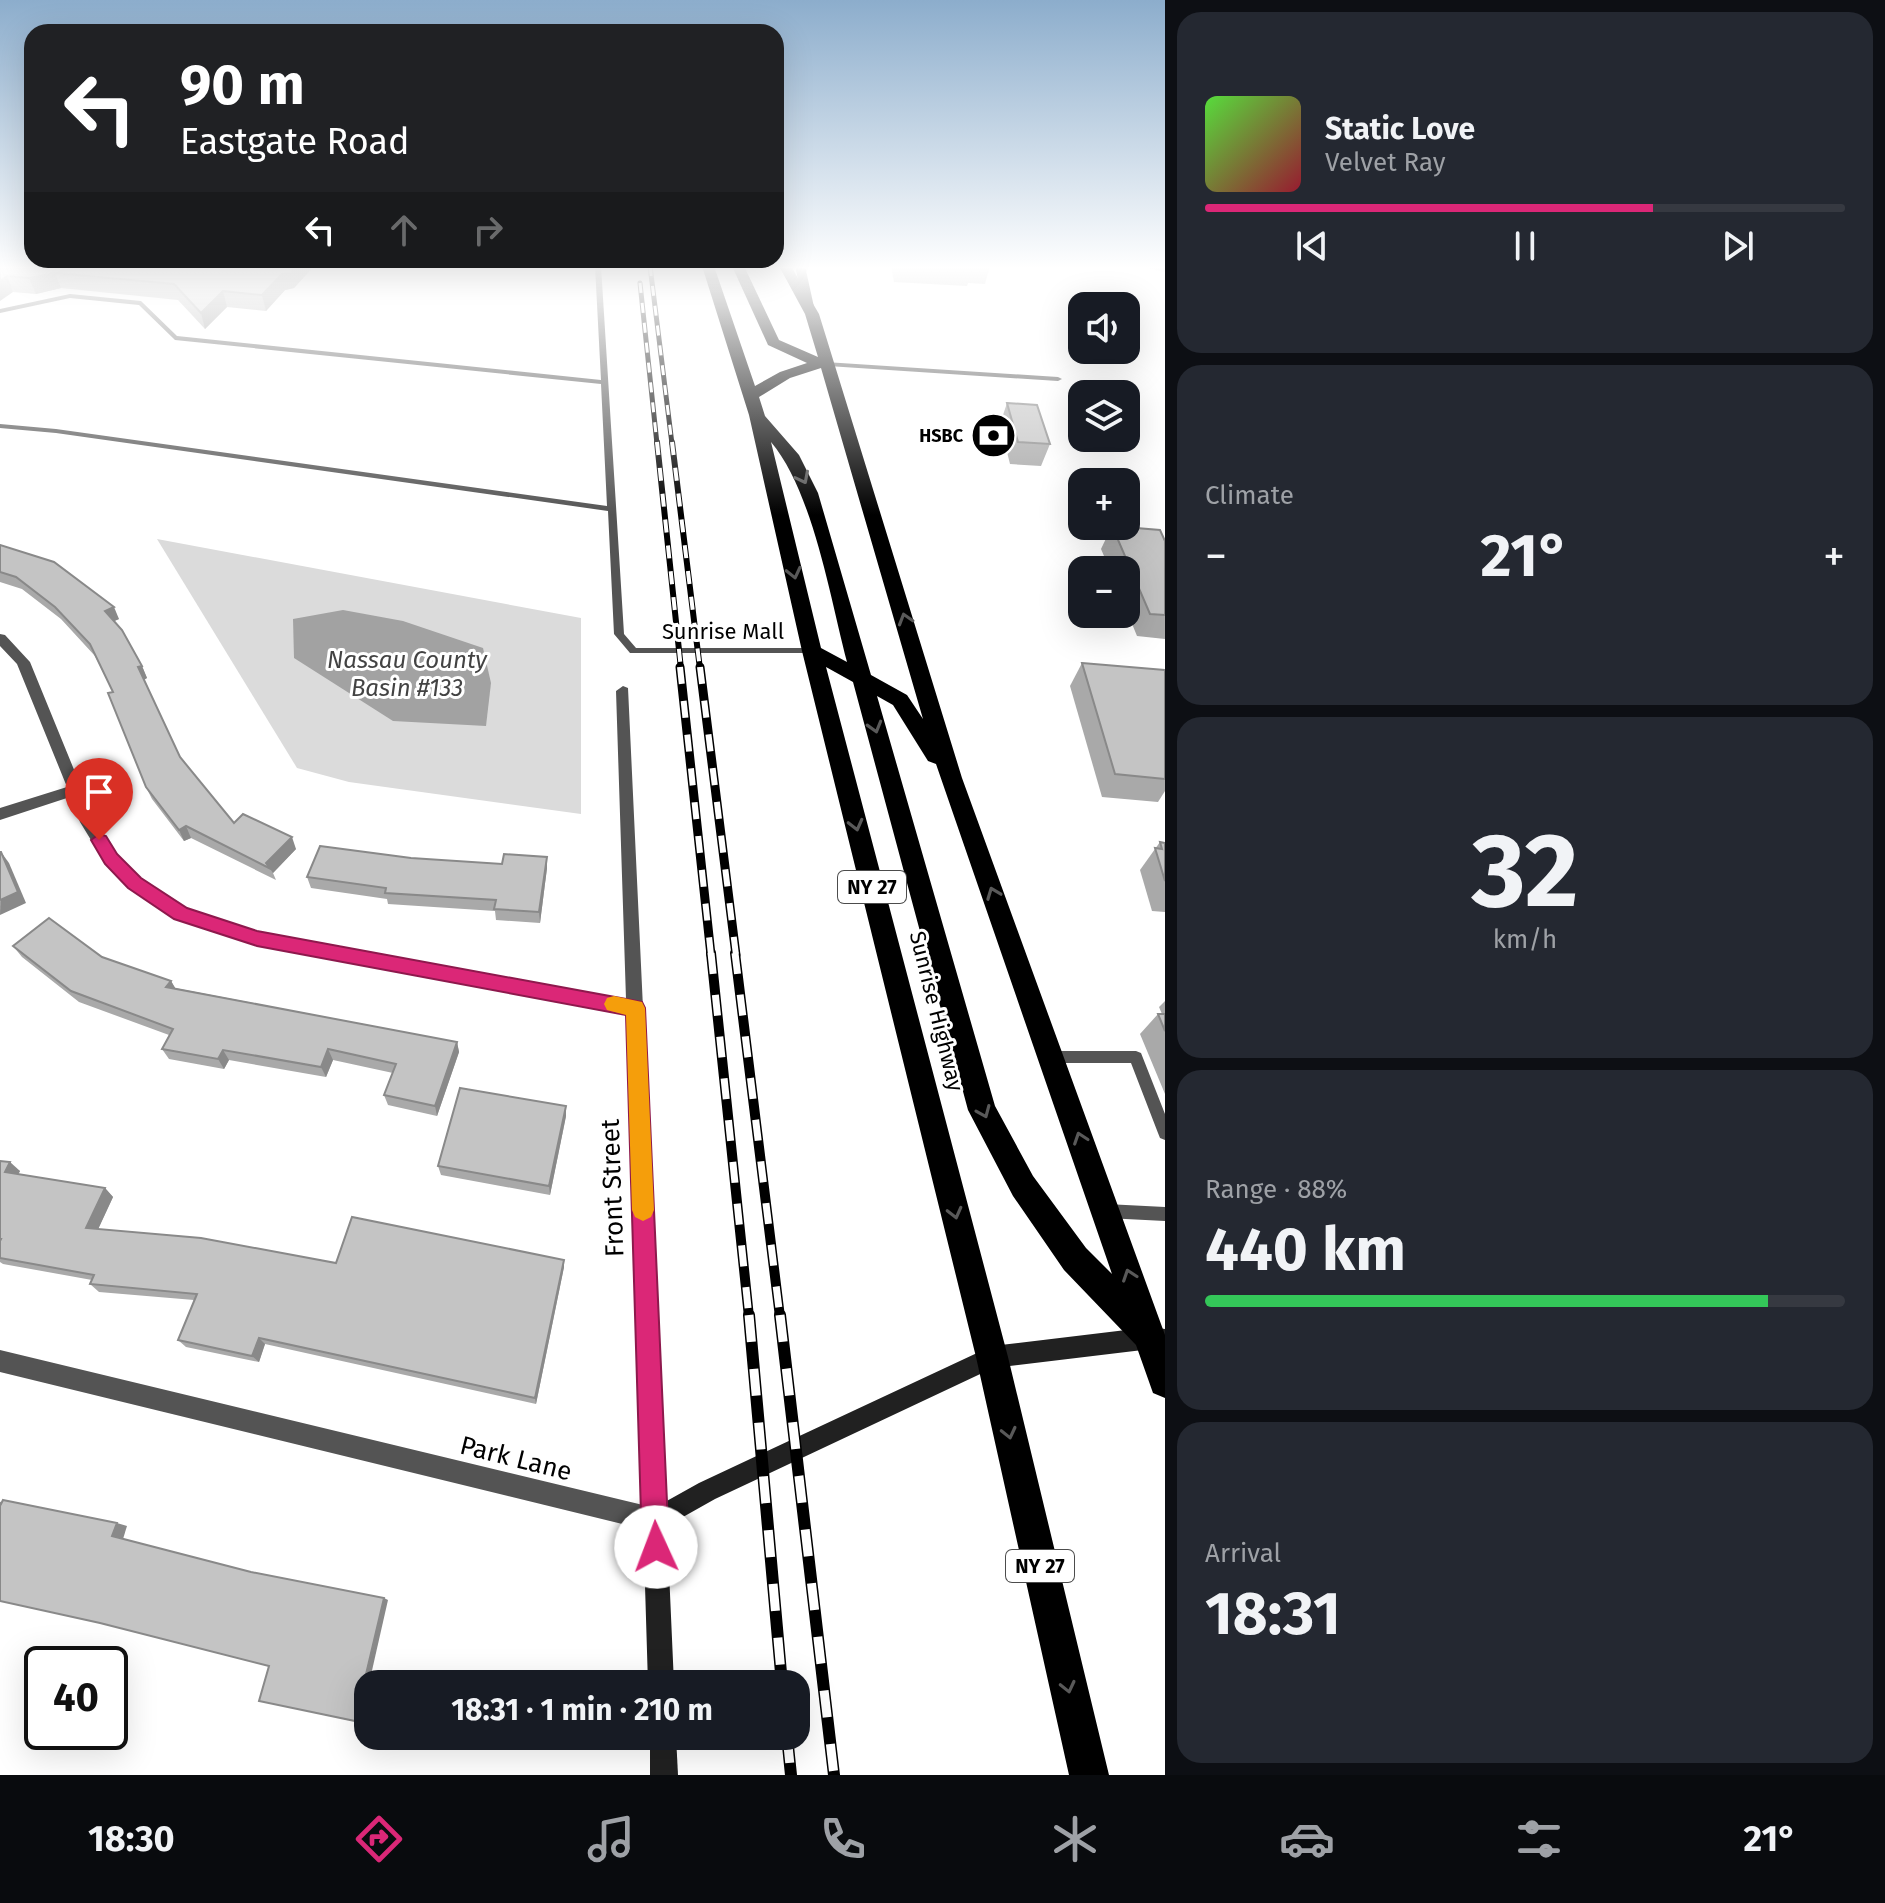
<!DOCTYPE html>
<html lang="en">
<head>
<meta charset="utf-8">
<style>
	body { margin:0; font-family:"Fira Sans",sans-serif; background:#242831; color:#f1f3f6; height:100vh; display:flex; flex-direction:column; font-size:30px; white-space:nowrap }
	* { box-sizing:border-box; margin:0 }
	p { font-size:26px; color:#9ea1a6 }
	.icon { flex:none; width:44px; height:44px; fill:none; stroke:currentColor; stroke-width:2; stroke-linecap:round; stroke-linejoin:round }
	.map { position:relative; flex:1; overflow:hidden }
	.drawer { display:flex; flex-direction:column; gap:12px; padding:12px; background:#0d0f14; width:720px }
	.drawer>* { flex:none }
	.hud { position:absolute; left:24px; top:24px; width:760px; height:244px; border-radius:24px; box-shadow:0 8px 32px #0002; background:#202124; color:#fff; overflow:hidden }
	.controls { position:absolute; left:1068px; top:292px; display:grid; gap:16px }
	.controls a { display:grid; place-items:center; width:72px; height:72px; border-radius:16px; background:#171b24; box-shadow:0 8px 32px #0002; font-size:40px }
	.speed { position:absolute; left:24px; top:1646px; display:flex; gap:16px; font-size:40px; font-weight:700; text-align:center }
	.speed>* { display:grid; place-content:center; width:104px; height:104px; border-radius:50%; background:#171b24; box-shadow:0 8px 32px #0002; line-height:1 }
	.speed .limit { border:4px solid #111; border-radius:12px; background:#fff; color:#111 }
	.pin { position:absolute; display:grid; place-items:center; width:68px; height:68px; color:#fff; margin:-82px -34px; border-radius:50% 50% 50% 0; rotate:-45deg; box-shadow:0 0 8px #0007 }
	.pin .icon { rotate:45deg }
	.me { position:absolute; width:88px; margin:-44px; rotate:358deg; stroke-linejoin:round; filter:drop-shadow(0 0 6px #0008) }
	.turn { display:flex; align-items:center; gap:28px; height:168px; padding:0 24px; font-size:36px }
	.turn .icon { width:104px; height:104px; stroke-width:2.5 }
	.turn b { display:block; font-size:56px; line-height:68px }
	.lanes { display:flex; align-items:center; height:76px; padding:0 24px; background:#0003; justify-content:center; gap:40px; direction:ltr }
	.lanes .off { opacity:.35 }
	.big { font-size:60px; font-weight:700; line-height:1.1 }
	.drawer .tile { flex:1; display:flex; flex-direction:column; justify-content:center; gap:12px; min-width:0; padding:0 28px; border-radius:24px; background:#242831 }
	.drawer .dial { align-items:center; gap:0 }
	.dial b { font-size:104px; line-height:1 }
	.song { display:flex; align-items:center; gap:24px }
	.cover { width:96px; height:96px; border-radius:12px; background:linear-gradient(135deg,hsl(110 70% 55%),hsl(350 70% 35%)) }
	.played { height:8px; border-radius:4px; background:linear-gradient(90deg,#db2777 70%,#363941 70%) }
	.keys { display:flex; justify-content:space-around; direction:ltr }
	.heat { display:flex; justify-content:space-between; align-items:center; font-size:44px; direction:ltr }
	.charge { height:12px; border-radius:6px; background:linear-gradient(90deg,#34c759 88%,#363941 0) }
	.trip { position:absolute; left:354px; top:1670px; width:456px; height:80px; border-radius:24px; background:#171b24; box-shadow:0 8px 32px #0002; font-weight:700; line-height:80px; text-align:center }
	.menu { display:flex; height:128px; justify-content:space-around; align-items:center; background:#090b0e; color:#9ea1a6 }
	.menu .icon { width:56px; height:56px }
	.menu .selected { color:#db2777 }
	.menu b { font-size:36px; color:#f1f3f6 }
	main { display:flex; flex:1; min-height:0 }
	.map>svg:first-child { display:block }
	.green { fill:#dbdbdb }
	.water { fill:#a2a2a2 }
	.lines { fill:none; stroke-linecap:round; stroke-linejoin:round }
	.lane { fill:#545454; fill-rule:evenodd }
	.street { fill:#545454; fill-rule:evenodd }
	.secondary { fill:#212121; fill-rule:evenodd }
	.primary { fill:#000; fill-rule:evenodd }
	.highway { fill:#000; fill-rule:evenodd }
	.rail-far4-casing { stroke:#000; stroke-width:5 }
	.rail-far3-casing { stroke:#000; stroke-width:6 }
	.rail-far2-casing { stroke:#000; stroke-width:9 }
	.rail-far1-casing { stroke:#000; stroke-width:10 }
	.rail-casing { stroke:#000; stroke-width:12 }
	.rail-far4 { stroke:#fff; stroke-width:3; stroke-dasharray:10; stroke-linecap:butt }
	.rail-far3 { stroke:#fff; stroke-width:4; stroke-dasharray:13; stroke-linecap:butt }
	.rail-far2 { stroke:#fff; stroke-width:6; stroke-dasharray:17; stroke-linecap:butt }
	.rail-far1 { stroke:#fff; stroke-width:7; stroke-dasharray:21; stroke-linecap:butt }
	.rail { stroke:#fff; stroke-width:9; stroke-dasharray:27; stroke-linecap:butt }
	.wall { fill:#a9a9a9 }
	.shaded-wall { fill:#898989 }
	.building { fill:#c4c4c4; stroke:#898989; stroke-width:2 }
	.oneway { stroke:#595959 }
	.route { fill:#db2777; stroke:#8e194d; stroke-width:2 }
	.slow { fill:#f59e0b }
	.labels { text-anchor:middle; stroke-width:6; stroke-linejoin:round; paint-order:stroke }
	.far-poi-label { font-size:18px; font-weight:bold; fill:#000; stroke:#fff; text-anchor:end }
	.shield { fill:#fff; stroke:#4c4c4c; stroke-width:2 }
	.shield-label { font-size:20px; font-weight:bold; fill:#000 }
	.street-label { font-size:22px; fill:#000; stroke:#fff }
	.water-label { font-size:24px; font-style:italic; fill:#434343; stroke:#fff }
	.near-street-label { font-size:26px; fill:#000; stroke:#fff }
</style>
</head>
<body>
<main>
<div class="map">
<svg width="1165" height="1775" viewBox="0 0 1165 1775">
	<rect width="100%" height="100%" fill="#fff"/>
	<polygon class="green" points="157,539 581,618 581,814 349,782 297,768"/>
	<polygon class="water" points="343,610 403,621 483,648 491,683 486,726 393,721 294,658 293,619"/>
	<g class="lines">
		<g class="lane">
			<polygon points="595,266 601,266 624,634 636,648 812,648 817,651 815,653 630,653 614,634 608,511 56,433 0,428 0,424 56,429 607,506 601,384 175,340 139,305 70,298 0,313 0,309 70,294 141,301 177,336 601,380"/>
			<polygon points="825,362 1058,377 1062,379 1058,381 828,366 825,366"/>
			<polygon points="1052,1051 1136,1051 1141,1053 1165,1114 1165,1140 1160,1138 1158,1133 1131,1063 1052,1063 1047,1061 1045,1057 1047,1053"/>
			<polygon points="1106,1204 1165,1207 1165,1221 1106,1218 1101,1216 1098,1211 1101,1206"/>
		</g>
		<polygon class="street" points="0,634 5,635 30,662 95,821 117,855 141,879 187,909 257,932 626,999 616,691 623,686 628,688 667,1520 663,1528 655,1532 0,1372 0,1350 643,1505 627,1014 257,946 175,919 129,887 105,863 80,822 70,797 0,820 0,808 67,787 17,664 0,646"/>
		<g class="secondary">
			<polygon points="1151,1327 1165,1329 1165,1351 1151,1349 993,1368 715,1499 667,1526 674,1684 648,1684 643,1520 647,1512 699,1483 992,1346"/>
			<polygon points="650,1736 676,1736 678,1775 650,1775"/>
		</g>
		<polygon class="primary" points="795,266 805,266 816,316 806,314"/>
		<path class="highway" d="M702 266H714L755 386 780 372 807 363 768 345 732 266H744L779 340 818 357 805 314 779 266H791L819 314 962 778 1165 1335V1398L1153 1393 1136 1345 1064 1270 1013 1196 968 1110 853 682 826 667 1008 1357 1109 1775H1069L976 1357 802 651 749 415ZM821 368 923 719 907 695 871 675 818 493 799 455 765 416 759 397 790 378ZM771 442C813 492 830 597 847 662L821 648ZM877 696 893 705 928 761 936 764 1112 1274 1086 1248 1033 1176 995 1106Z"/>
		<defs>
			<g id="rail-far4">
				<polyline points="650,266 672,444"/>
				<polyline points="640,283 657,444"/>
			</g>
			<g id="rail-far3">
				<polyline points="657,442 681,669"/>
				<polyline points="672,442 700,669"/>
			</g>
			<g id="rail-far2">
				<polyline points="680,667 711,955"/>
				<polyline points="700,667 736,955"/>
			</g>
			<g id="rail-far1">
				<polyline points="711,953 749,1317"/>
				<polyline points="735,953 780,1317"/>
			</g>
			<g id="rail">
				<polyline points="749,1315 782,1684"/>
				<polyline points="780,1315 834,1775"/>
				<polyline points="787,1736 791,1775"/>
			</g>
		</defs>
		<use href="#rail-far4" class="rail-far4-casing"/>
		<use href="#rail-far3" class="rail-far3-casing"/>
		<use href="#rail-far2" class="rail-far2-casing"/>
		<use href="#rail-far1" class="rail-far1-casing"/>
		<use href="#rail" class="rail-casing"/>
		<use href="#rail-far4" class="rail-far4"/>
		<use href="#rail-far3" class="rail-far3"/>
		<use href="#rail-far2" class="rail-far2"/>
		<use href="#rail-far1" class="rail-far1"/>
		<use href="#rail" class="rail"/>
	</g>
	<g class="wall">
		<polygon points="0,266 314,266 294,288 285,290 266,311 227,307 205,329 178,300 61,288 36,294 13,292"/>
		<polygon points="891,266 990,266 985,284 968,283 967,286 894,282"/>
		<polygon points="1137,266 1165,266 1165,272"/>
		<polygon points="1007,403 1050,444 1041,466 1010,464 1000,424"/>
		<polygon points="1112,526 1165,541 1165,639 1137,636 1126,609 1126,570 1110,570 1101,549"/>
		<polygon points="0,545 119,619 114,621 142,666 147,678 144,679 180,757 234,823 296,849 273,873 276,880 191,838 184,841 152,799 146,787 113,692 95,656 61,619 22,589 0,582"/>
		<polygon points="1082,663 1165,670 1165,791 1158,802 1102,797 1070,686"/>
		<polygon points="1160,842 1165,843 1165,912 1152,911 1140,870"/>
		<polygon points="547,857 547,868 540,923 496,920 495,911 388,904 387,899 311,888 307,877 411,858 502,864"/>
		<polygon points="13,946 102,957 171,981 175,988 457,1042 459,1052 437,1116 388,1105 384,1095 393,1073 333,1060 326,1077 229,1060 224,1069 169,1059 162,1049 169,1035 79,1002 22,957"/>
		<polygon points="1165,1001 1165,1094 1140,1034 1158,1014 1162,1014 1159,1007"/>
		<polygon points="566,1116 550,1195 441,1175 438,1166"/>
		<polygon points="0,1161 20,1171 18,1174 105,1188 113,1197 98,1229 336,1263 564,1267 536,1404 265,1344 259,1362 186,1347 178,1340 194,1300 99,1292 90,1284 92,1280 3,1264 0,1262"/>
	</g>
	<g class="shaded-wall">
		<polygon points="297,266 314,266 294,288 285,290 266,311 262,295 282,274"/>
		<polygon points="55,273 61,288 36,294 29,278"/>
		<polygon points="7,276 13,292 0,301 0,281"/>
		<polygon points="223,291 227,307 205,329 201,313"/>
		<polygon points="114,607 119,619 110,623 105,611"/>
		<polygon points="142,666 147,678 144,680 138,667"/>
		<polygon points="186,826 191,838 184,841 179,830"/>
		<polygon points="292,837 296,849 273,873 266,863"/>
		<polygon points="1,852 9,863 26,903 0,915"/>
		<polygon points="547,857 547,868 540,923 539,912"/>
		<polygon points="171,981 177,991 166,987"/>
		<polygon points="457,1042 459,1052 437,1116 435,1106"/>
		<polygon points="328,1049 333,1060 326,1077 321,1067"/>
		<polygon points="223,1050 229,1060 224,1069 218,1059"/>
		<polygon points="566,1106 566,1116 550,1195 549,1186"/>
		<polygon points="10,1162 20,1171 15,1181 5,1172"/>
		<polygon points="105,1188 113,1197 95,1236 86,1228"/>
		<polygon points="564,1260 564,1267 536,1404 535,1398"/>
		<polygon points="259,1338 265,1344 259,1362 252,1356"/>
		<polygon points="117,1523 127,1526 123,1539 112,1536"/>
		<polygon points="384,1598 388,1600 361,1719 355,1721"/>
	</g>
	<g class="building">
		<polygon points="0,266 297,266 291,273 282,274 262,295 223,291 201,313 174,284 55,273 29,278 7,276 0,281"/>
		<polygon points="1007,403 1037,405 1050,444 1018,442"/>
		<polygon points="1112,526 1160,530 1165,541 1165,615 1150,614"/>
		<polygon points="0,545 54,562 114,607 105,611 122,630 142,666 138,667 180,757 234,823 243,814 292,837 266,863 271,869 186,826 179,830 146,787 108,693 113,692 90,644 55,607 16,577 0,572"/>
		<polygon points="1082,663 1165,670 1165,779 1115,774"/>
		<polygon points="1160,842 1165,843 1165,881 1155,848 1162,849"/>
		<polygon points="320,846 411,858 502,864 504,854 547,857 539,912 494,909 496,900 385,893 386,888 307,877"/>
		<polygon points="0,852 1,852 18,892 0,900"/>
		<polygon points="49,918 102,957 171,981 166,987 457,1042 435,1106 384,1095 396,1064 328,1049 321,1067 223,1050 218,1059 162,1049 173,1029 71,991 13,946"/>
		<polygon points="1158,1014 1165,1014 1165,1031"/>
		<polygon points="460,1088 566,1106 549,1186 438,1166"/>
		<polygon points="0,1161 10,1162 5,1172 105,1188 86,1228 201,1238 336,1263 352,1217 564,1260 535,1398 259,1338 252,1356 178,1340 197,1294 90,1284 94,1275 0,1258 0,1241 1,1239 0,1239"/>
		<polygon points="3,1500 117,1523 112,1536 251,1572 384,1598 355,1721 259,1701 269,1666 100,1623 0,1601 0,1503 1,1504"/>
	</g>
	<defs><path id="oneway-chevron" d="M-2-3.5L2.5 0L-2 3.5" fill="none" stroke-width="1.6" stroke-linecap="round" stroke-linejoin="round" transform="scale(2)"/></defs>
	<g class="oneway">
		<use href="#oneway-chevron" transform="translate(803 478) rotate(63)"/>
		<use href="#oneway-chevron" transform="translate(794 573) rotate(77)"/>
		<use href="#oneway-chevron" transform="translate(905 619) rotate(-107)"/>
		<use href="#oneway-chevron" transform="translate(875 727) rotate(74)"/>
		<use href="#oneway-chevron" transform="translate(856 825) rotate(76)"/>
		<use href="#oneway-chevron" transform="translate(993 893) rotate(-111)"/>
		<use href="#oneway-chevron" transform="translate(984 1112) rotate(67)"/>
		<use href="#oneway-chevron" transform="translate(1080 1138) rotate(-109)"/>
		<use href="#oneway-chevron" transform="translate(955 1213) rotate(76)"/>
		<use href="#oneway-chevron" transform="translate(1129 1275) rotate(-109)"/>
		<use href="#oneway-chevron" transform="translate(1009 1433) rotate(77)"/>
		<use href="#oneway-chevron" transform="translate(1068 1687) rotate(77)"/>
	</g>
	<linearGradient id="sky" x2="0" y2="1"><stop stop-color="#8cadcc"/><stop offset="0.52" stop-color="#fff"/><stop offset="1" stop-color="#fff" stop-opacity="0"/></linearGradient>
	<rect width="1165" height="515" fill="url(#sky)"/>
	<polygon class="route" points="99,834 106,836 117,854 141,878 187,908 257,931 642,1002 645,1008 669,1547 665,1557 656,1561 646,1557 642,1547 626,1015 257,946 174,919 128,888 105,864 91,840"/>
	<polygon class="slow" points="614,996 642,1002 645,1008 654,1210 651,1217 643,1221 635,1217 632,1210 626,1015 607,1010 604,1004 607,998"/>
	<defs>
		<symbol id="bank-disc" viewBox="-11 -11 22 22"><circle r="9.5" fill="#000" stroke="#fff"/><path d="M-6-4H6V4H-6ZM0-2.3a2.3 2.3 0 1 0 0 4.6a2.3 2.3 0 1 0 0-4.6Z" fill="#fff"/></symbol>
	</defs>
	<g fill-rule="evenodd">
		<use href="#bank-disc" x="968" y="410" width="51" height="51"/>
	</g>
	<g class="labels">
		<g class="far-poi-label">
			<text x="963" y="442">HSBC</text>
		</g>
		<g class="shield">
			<rect x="838" y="871" width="68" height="32" rx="6"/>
			<rect x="1006" y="1550" width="68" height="32" rx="6"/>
		</g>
		<g class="shield-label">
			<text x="872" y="894">NY 27</text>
			<text x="1040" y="1573">NY 27</text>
		</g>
		<g class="street-label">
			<text x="723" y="639">Sunrise Mall</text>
			<text transform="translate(937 1011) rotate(76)" y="8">Sunrise Highway</text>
		</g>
		<g class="water-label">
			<text x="407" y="668">Nassau County<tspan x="407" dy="28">Basin #133</tspan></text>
		</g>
		<g class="near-street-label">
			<text transform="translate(612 1188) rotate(-92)" y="9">Front Street</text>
			<text transform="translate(516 1458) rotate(14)" y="9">Park Lane</text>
		</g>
	</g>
</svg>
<div class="controls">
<a><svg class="icon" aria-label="sound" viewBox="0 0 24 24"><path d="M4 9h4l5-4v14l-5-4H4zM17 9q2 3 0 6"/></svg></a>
<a><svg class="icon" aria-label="layers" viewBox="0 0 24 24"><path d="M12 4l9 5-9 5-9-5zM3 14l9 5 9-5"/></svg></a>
<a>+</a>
<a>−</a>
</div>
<div class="speed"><div class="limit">40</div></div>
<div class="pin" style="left:99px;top:840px;background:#d93025"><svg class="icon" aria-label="arrive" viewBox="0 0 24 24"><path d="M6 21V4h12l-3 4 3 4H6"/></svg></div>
<svg class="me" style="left:656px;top:1547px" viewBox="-20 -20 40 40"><circle r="19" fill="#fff"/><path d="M0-13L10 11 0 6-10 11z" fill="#db2777"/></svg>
<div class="trip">18:31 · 1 min · 210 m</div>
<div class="hud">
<div class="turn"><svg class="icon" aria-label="left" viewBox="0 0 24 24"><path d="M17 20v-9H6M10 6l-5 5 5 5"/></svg><div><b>90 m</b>Eastgate Road</div></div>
<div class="lanes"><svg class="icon" aria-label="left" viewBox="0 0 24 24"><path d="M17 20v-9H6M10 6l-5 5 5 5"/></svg><svg class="icon off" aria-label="ahead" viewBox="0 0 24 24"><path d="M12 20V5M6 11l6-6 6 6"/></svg><svg class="icon off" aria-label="right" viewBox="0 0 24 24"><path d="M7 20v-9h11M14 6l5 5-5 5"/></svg></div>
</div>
</div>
<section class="drawer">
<div class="tile">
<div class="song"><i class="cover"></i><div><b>Static Love</b><p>Velvet Ray</p></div></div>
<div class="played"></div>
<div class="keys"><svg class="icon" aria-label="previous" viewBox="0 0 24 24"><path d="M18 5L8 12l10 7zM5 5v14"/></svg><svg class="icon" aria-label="pause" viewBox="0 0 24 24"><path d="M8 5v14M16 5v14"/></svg><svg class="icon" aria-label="next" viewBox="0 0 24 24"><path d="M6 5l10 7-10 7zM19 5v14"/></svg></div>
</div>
<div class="tile"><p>Climate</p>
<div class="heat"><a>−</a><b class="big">21°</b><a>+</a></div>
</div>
<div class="tile dial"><b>32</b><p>km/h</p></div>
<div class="tile"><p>Range · 88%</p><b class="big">440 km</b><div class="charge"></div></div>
<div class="tile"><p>Arrival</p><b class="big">18:31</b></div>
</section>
</main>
<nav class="menu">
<b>18:30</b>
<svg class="icon selected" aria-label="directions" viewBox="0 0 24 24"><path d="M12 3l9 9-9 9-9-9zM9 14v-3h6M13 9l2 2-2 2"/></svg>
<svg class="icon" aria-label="music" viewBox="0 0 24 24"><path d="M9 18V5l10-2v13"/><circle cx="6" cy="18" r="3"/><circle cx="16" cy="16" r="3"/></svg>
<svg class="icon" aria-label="phone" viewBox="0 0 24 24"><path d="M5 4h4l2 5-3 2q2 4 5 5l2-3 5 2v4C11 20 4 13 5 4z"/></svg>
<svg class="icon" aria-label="climate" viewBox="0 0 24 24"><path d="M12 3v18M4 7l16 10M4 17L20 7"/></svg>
<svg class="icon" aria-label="car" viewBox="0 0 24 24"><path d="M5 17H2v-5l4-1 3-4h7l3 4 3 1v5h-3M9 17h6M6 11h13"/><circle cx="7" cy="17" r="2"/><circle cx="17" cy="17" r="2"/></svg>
<svg class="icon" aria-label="filters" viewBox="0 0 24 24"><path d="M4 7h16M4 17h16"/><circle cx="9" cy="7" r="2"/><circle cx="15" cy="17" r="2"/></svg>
<b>21°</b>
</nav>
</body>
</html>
